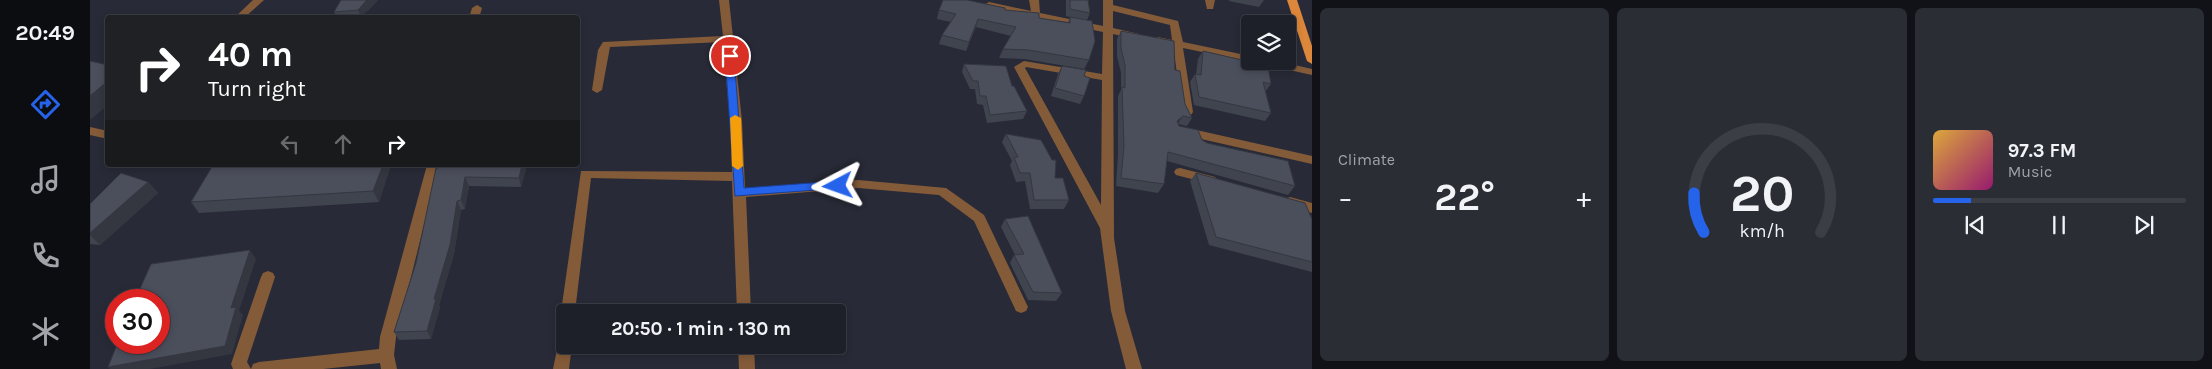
<!DOCTYPE html>
<html lang="en">
<head>
<meta charset="utf-8">
<style>
	body { margin:0; font-family:Karla,sans-serif; background:#2b2d35; color:#f1f3f6; height:100vh; display:flex; flex-direction:column; font-size:19px; white-space:nowrap }
	* { box-sizing:border-box; margin:0 }
	p { font-size:16px; color:#a1a3a8 }
	.icon { flex:none; width:28px; height:28px; fill:none; stroke:currentColor; stroke-width:2; stroke-linecap:round; stroke-linejoin:round }
	.map { position:relative; flex:1; overflow:hidden }
	.drawer { display:flex; flex-direction:column; gap:8px; padding:8px; background:#101217; width:900px }
	.drawer>* { flex:none }
	.banner { position:absolute; left:15px; top:15px; width:475px; height:152px; border-radius:5px; box-shadow:0 2px 8px #0003,0 0 0 1px #3c3e46; background:#202124; color:#fff; overflow:hidden }
	.fabs { position:absolute; left:1151px; top:15px; display:grid; gap:10px }
	.fabs a { display:grid; place-items:center; width:55px; height:55px; border-radius:5px; background:#1e2029; box-shadow:0 2px 8px #0003,0 0 0 1px #3c3e46; font-size:25px }
	.speed { position:absolute; left:15px; top:289px; display:flex; gap:10px; font-size:25px; font-weight:700; text-align:center }
	.speed>* { display:grid; place-content:center; width:65px; height:65px; border-radius:50%; background:#1e2029; box-shadow:0 2px 8px #0003,0 0 0 1px #3c3e46; line-height:1 }
	.speed .limit { border:8px solid #d22; background:#fff; color:#111 }
	.pin { position:absolute; display:grid; place-items:center; width:42px; height:42px; color:#fff; margin:-21px; border:2px solid #fff; border-radius:50%; box-shadow:0 1px 5px #0007 }
	.me { position:absolute; width:55px; margin:-28px; rotate:266deg; stroke-linejoin:round; filter:drop-shadow(0 0 4px #0008) }
	.turn { display:flex; align-items:center; gap:18px; height:105px; padding:0 20px; font-size:22px }
	.turn .icon { width:65px; height:65px; stroke-width:2.5 }
	.turn b { display:block; font-size:35px; line-height:42px }
	.lanes { display:flex; align-items:center; height:48px; padding:0 20px; background:#0003; justify-content:center; gap:25px; direction:ltr }
	.lanes .off { opacity:.35 }
	.big { font-size:38px; font-weight:700; line-height:1.1 }
	.drawer .widget { flex:1; display:flex; flex-direction:column; justify-content:center; gap:8px; min-width:0; padding:0 18px; border-radius:8px; background:#2b2d35 }
	.drawer .dial { align-items:center; gap:0 }
	.dial svg { height:130px; overflow:visible; fill:none; stroke:#3c3e46; stroke-width:7; stroke-linecap:round; text-anchor:middle }
	.dial text { fill:#f1f3f6; stroke:none }
	.song { display:flex; align-items:center; gap:15px }
	.cover { width:60px; height:60px; border-radius:8px; background:linear-gradient(135deg,hsl(40 70% 55%),hsl(320 70% 35%)) }
	.played { height:5px; border-radius:2px; background:linear-gradient(90deg,#2563eb 15%,#3c3e46 15%) }
	.keys { display:flex; justify-content:space-around; direction:ltr }
	.heat { display:flex; justify-content:space-between; align-items:center; font-size:28px; direction:ltr }
	.drawer .tiles { flex:1; display:grid; gap:8px; grid-template-columns:repeat(3,1fr) }
	.trip { position:absolute; left:466px; top:304px; width:290px; height:50px; border-radius:5px; background:#1e2029; box-shadow:0 2px 8px #0003,0 0 0 1px #3c3e46; font-weight:700; line-height:50px; text-align:center }
	main { display:flex; flex:1; min-height:0 }
	.tab-bar { display:flex; flex-direction:column; width:90px; justify-content:space-around; align-items:center; background:#0c0d10; color:#a1a3a8 }
	.tab-bar .icon { width:35px; height:35px }
	.tab-bar .active { color:#2563eb }
	.tab-bar b { font-size:22px; color:#f1f3f6 }
	.map>svg:first-child { display:block }
	.lines { fill:none; stroke-linecap:round; stroke-linejoin:round }
	.minor { fill:#845b39; fill-rule:evenodd }
	.major { fill:#dc873b; fill-rule:evenodd }
	.wall { fill:#40444f }
	.shaded-wall { fill:#343740 }
	.building { fill:#4b4f5c; stroke:#343740 }
	.route { fill:#2563eb; stroke:#184099 }
	.slow { fill:#f59e0b }
</style>
</head>
<body>
<main>
<nav class="tab-bar">
<b>20:49</b>
<svg class="icon active" aria-label="directions" viewBox="0 0 24 24"><path d="M12 3l9 9-9 9-9-9zM9 14v-3h6M13 9l2 2-2 2"/></svg>
<svg class="icon" aria-label="music" viewBox="0 0 24 24"><path d="M9 18V5l10-2v13"/><circle cx="6" cy="18" r="3"/><circle cx="16" cy="16" r="3"/></svg>
<svg class="icon" aria-label="phone" viewBox="0 0 24 24"><path d="M5 4h4l2 5-3 2q2 4 5 5l2-3 5 2v4C11 20 4 13 5 4z"/></svg>
<svg class="icon" aria-label="climate" viewBox="0 0 24 24"><path d="M12 3v18M4 7l16 10M4 17L20 7"/></svg>
</nav>
<div class="map">
<svg width="1222" height="369" viewBox="0 0 1222 369">
	<rect width="100%" height="100%" fill="#282b37"/>
	<g class="lines">
		<g class="minor">
			<polygon points="163,0 174,0 154,18 144,18"/>
			<polygon points="629,0 639,0 652,121 655,188 768,180 856,188 894,215 938,307 936,311 931,313 926,311 884,221 849,195 768,188 656,197 661,312 647,312 642,181 501,178 485,312 475,312 475,317 473,316 471,312 491,171 642,172 640,121 633,42 520,47 512,90 507,93 502,90 508,50 513,42 633,36"/>
			<path d="M939 0H949L950 13 1013 26V0H1023V5L1088 21 1093 42 1160 56V61H1163L1160 62 1093 48 1103 112 1101 115H1093L1083 46 1064 42 1063 40 1068 37 1082 40 1080 25 1023 11V28L1049 34 1051 36 1046 39 1023 34 1024 238 1035 311 1052 369H1036L1021 311 1010 228 924 67 934 61 1012 74 1013 32 899 8 894 5 899 2 941 11ZM936 67 1012 80 1011 205 935 68Z"/>
			<polygon points="1115,0 1125,0 1123,9 1117,9"/>
			<polygon points="387,5 392,8 389,18 379,18 382,8"/>
			<polygon points="1166,61 1187,61 1222,69 1222,75 1167,63"/>
			<polygon points="0,127 18,131 18,139 0,135"/>
			<polygon points="1093,127 1222,156 1222,164 1089,134 1087,131 1089,128"/>
			<polygon points="337,165 349,165 306,337 304,355 307,369 291,369 290,363 233,369 161,369 163,364 169,362 289,349 290,337"/>
			<polygon points="1090,168 1125,177 1127,180 1121,184 1086,175 1084,172 1086,169"/>
			<polygon points="1200,197 1222,203 1222,213 1195,205 1194,202 1195,199"/>
			<polygon points="178,271 183,273 185,277 157,362 161,369 143,369 141,364 171,277 173,273"/>
			<polygon points="475,333 475,345 482,345 479,369 463,369 470,335"/>
			<polygon points="648,345 664,345 665,369 649,369"/>
		</g>
		<polygon class="major" points="1197,0 1207,0 1222,46 1222,64 1217,61"/>
	</g>
	<g class="wall">
		<polygon points="288,0 271,17 246,18 244,12"/>
		<polygon points="976,0 998,0 1000,13 997,20 999,60 994,69 934,59 909,58 913,49 921,36 886,27 876,51 849,44 852,35 861,22 847,19 849,10 915,10 949,18 978,22 980,17 976,16"/>
		<polygon points="1139,0 1174,0 1169,7 1139,1"/>
		<polygon points="1031,31 1085,70 1095,104 1102,118 1097,126 1088,124 1089,126 1112,140 1205,186 1198,195 1077,161 1074,184 1068,193 1026,186 1028,154 1028,96 1031,90 1031,73 1027,56 1027,39"/>
		<polygon points="1113,51 1181,84 1175,92 1181,113 1175,121 1104,105 1100,82 1105,74 1106,74 1108,59"/>
		<polygon points="874,64 922,86 937,111 933,119 897,123 893,105 887,104 885,89 880,89 872,72"/>
		<polygon points="972,66 994,76 994,96 990,104 961,96 968,74"/>
		<polygon points="916,134 965,178 979,200 974,209 940,209 935,181 926,182 920,165 922,161 912,142"/>
		<polygon points="301,165 289,202 109,213 101,202"/>
		<polygon points="437,165 431,187 379,186 375,209 371,210 364,254 349,305 350,307 341,339 309,340 304,332 326,263 348,168"/>
		<polygon points="1106,173 1222,219 1222,272 1119,245 1100,181"/>
		<polygon points="58,182 68,193 10,245 0,244 0,204"/>
		<polygon points="915,219 972,293 966,301 938,300 920,263 924,255 925,255 911,227"/>
	</g>
	<g class="shaded-wall">
		<polygon points="277,0 288,0 271,17 268,10"/>
		<polygon points="888,19 886,27 876,51 879,42"/>
		<polygon points="18,81 18,105 0,120 0,96"/>
		<polygon points="1093,116 1088,124 1087,121"/>
		<polygon points="293,165 301,165 289,202 283,191"/>
		<polygon points="432,165 437,165 431,187 429,178"/>
		<polygon points="375,177 379,186 375,209 371,200"/>
		<polygon points="58,182 68,193 10,245 0,235 0,233"/>
		<polygon points="367,201 371,210 364,254 349,305 350,307 341,339 337,331"/>
		<polygon points="160,250 166,259 149,311 153,315 142,354 60,369 20,369 18,367 141,308"/>
	</g>
	<g class="building">
		<polygon points="251,0 277,0 268,10 244,12"/>
		<polygon points="853,0 877,0 915,8 915,10 949,13 949,18 980,23 980,17 1002,21 1005,41 999,60 938,50 913,49 926,27 888,19 879,42 852,35 866,14 849,10"/>
		<polygon points="980,0 998,0 1000,13 980,9"/>
		<polygon points="1031,31 1084,41 1085,70 1090,71 1095,104 1102,118 1093,116 1087,121 1089,126 1108,130 1112,140 1117,143 1198,161 1205,186 1078,152 1074,184 1031,178 1034,146 1032,87 1035,88 1035,65 1031,48"/>
		<polygon points="1113,51 1178,66 1181,84 1173,82 1181,113 1109,97 1105,74 1111,75"/>
		<polygon points="0,61 18,65 18,81 0,96"/>
		<polygon points="874,64 916,66 922,86 924,86 937,111 900,115 896,96 890,96 888,81 883,81"/>
		<polygon points="972,66 996,70 994,76 1000,78 994,96 965,88"/>
		<polygon points="916,134 951,140 962,160 966,160 965,178 973,178 979,200 944,200 940,173 930,173 924,157 928,157"/>
		<polygon points="123,165 293,165 283,191 101,202"/>
		<polygon points="349,165 432,165 429,178 375,177 371,200 367,201 360,245 344,299 346,299 337,331 304,332 326,263 346,168 348,168"/>
		<polygon points="31,173 58,182 0,233 0,204"/>
		<polygon points="1106,173 1215,203 1222,219 1222,262 1126,237"/>
		<polygon points="938,216 972,293 943,292 924,255 934,254 915,219"/>
		<polygon points="160,250 141,308 146,307 135,346 18,367 28,342 69,342 69,300 45,300 61,264"/>
	</g>
	<polygon class="route" points="640,53 644,56 654,188 748,181 753,183 754,186 753,188 645,196 635,56"/>
	<polygon class="slow" points="645,115 651,118 653,166 648,170 642,166 640,118"/>
</svg>
<div class="fabs">
<a><svg class="icon" aria-label="layers" viewBox="0 0 24 24"><path d="M12 4l9 5-9 5-9-5zM3 14l9 5 9-5"/></svg></a>
</div>
<div class="speed"><div class="limit">30</div></div>
<div class="pin" style="left:640px;top:56px;background:#d93025"><svg class="icon" aria-label="arrive" viewBox="0 0 24 24"><path d="M6 21V4h12l-3 4 3 4H6"/></svg></div>
<svg class="me" style="left:748px;top:186px" viewBox="-20 -20 40 40"><path d="M0-17L14 15 0 8-14 15z" fill="#2563eb" stroke="#fff" stroke-width="4"/></svg>
<div class="trip">20:50 · 1 min · 130 m</div>
<div class="banner">
<div class="turn"><svg class="icon" aria-label="right" viewBox="0 0 24 24"><path d="M7 20v-9h11M14 6l5 5-5 5"/></svg><div><b>40 m</b>Turn right</div></div>
<div class="lanes"><svg class="icon off" aria-label="left" viewBox="0 0 24 24"><path d="M17 20v-9H6M10 6l-5 5 5 5"/></svg><svg class="icon off" aria-label="ahead" viewBox="0 0 24 24"><path d="M12 20V5M6 11l6-6 6 6"/></svg><svg class="icon" aria-label="right" viewBox="0 0 24 24"><path d="M7 20v-9h11M14 6l5 5-5 5"/></svg></div>
</div>
</div>
<section class="drawer">
<div class="tiles">
<div class="widget"><p>Climate</p>
<div class="heat"><a>−</a><b class="big">22°</b><a>+</a></div>
</div>
<div class="widget dial"><svg viewBox="0 0 100 80">
<path d="M14 69A42 42 0 1 1 86 69"/>
<path d="M14 69A42 42 0 0 1 8 45" stroke="#2563eb"/>
<text x="50" y="56" font-size="32" font-weight="700">20</text>
<text x="50" y="72" font-size="11">km/h</text>
</svg></div>
<div class="widget">
<div class="song"><i class="cover"></i><div><b>97.3 FM</b><p>Music</p></div></div>
<div class="played"></div>
<div class="keys"><svg class="icon" aria-label="previous" viewBox="0 0 24 24"><path d="M18 5L8 12l10 7zM5 5v14"/></svg><svg class="icon" aria-label="pause" viewBox="0 0 24 24"><path d="M8 5v14M16 5v14"/></svg><svg class="icon" aria-label="next" viewBox="0 0 24 24"><path d="M6 5l10 7-10 7zM19 5v14"/></svg></div>
</div>
</div>
</section>
</main>
</body>
</html>
